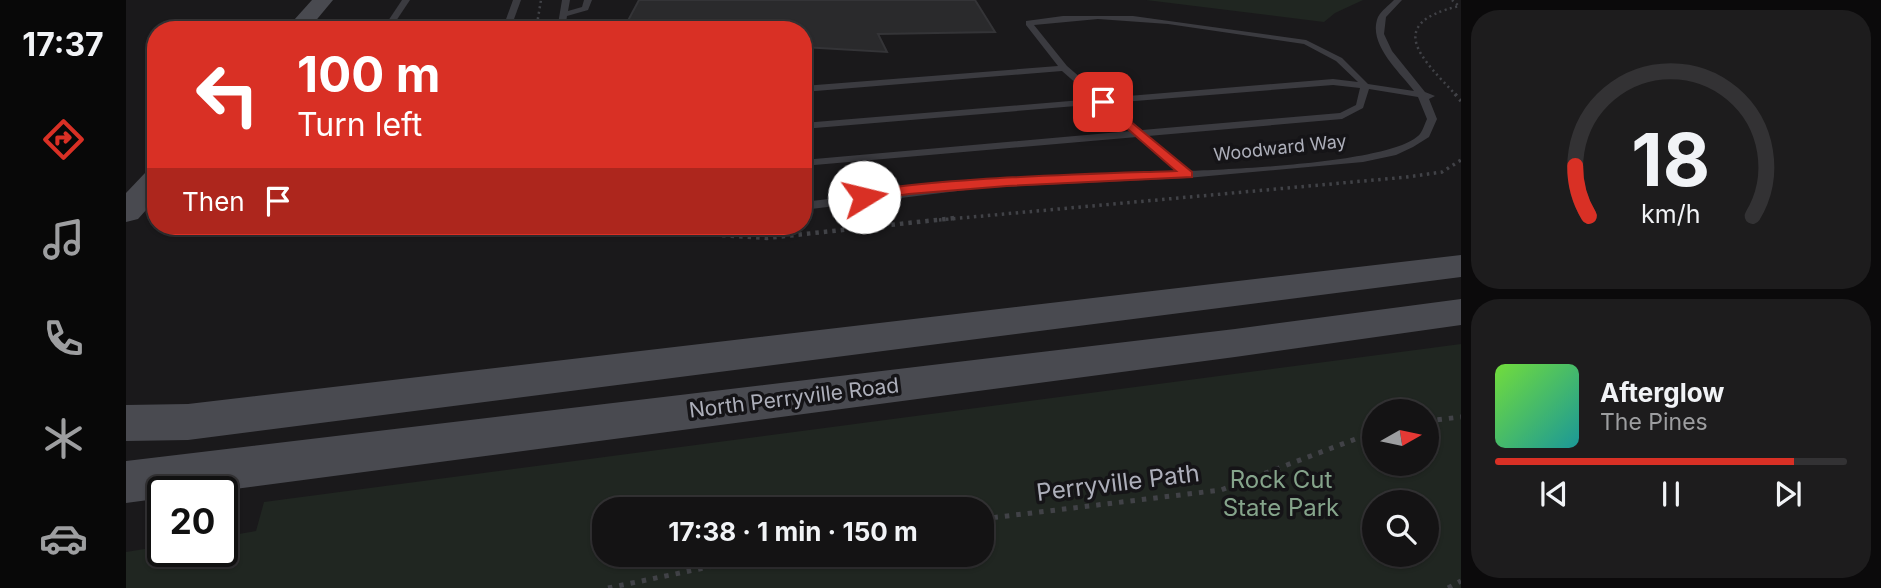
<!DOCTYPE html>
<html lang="en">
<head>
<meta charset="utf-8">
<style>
	body { margin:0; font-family:Inter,sans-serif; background:#1d1c1d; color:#f1f3f6; height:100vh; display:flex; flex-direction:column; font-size:26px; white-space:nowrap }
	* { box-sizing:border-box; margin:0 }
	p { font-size:23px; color:#9d9ea0 }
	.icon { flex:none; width:38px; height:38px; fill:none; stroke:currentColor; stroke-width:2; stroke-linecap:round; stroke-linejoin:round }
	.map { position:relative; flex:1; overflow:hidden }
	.details { display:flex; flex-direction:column; gap:10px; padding:10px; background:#0b0a0b; width:420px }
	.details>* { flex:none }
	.top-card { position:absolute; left:21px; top:21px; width:665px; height:214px; border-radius:28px; box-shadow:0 2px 5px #0004,0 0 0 2px #333234; background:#d93025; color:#fff; overflow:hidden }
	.needle { width:46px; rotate:81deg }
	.controls { position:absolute; left:1236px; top:399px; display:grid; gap:14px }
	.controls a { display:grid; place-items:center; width:77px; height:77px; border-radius:50%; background:#141314; box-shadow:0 2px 5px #0004,0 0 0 2px #333234; font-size:35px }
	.speed { position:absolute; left:21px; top:476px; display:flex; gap:14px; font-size:35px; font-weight:700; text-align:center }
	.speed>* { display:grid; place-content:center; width:91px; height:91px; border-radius:50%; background:#141314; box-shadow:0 2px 5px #0004,0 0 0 2px #333234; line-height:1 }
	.speed .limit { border:4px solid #111; border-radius:10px; background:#fff; color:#111 }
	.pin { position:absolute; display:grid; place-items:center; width:60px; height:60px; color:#fff; margin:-30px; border-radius:14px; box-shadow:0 4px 10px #0006 }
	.me { position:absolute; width:77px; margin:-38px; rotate:81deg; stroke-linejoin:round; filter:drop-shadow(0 0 5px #0008) }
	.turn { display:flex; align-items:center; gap:24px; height:147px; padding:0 35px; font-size:32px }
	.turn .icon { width:91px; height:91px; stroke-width:2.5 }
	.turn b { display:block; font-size:49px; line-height:60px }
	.then { display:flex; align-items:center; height:66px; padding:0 35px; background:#0003; gap:14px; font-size:26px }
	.details .tile { flex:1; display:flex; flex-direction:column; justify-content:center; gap:10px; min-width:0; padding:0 24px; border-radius:28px; background:#1d1c1d }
	.details .dial { align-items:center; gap:0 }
	.dial svg { height:182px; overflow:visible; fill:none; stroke:#333234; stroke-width:7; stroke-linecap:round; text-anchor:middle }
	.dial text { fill:#f1f3f6; stroke:none }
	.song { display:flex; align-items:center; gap:21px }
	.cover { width:84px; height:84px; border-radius:10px; background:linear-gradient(135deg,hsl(100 70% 55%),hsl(180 70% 35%)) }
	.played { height:7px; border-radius:4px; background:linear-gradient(90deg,#d93025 85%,#333234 85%) }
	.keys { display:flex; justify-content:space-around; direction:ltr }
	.trip { position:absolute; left:466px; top:497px; width:402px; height:70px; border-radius:28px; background:#141314; box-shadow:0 2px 5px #0004,0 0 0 2px #333234; font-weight:700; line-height:70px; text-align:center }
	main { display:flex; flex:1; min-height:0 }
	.menu { display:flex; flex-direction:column; width:126px; justify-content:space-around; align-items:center; background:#080808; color:#9d9ea0 }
	.menu .icon { width:49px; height:49px }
	.menu .active { color:#d93025 }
	.menu b { font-size:32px; color:#f1f3f6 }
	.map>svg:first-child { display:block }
	.green { fill:#202621; fill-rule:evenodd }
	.building { fill:#2a2a2c; stroke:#343437; stroke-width:2 }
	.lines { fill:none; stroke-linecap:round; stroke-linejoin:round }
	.path-far3 { stroke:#414247; stroke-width:2.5; stroke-dasharray:2 3.5; stroke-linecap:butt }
	.path-far2 { stroke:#414247; stroke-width:3.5; stroke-dasharray:2.5 4.5; stroke-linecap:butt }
	.path-far1 { stroke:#414247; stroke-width:4.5; stroke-dasharray:3.5 5; stroke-linecap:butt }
	.path { stroke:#414247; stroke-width:5; stroke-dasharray:4.5 7; stroke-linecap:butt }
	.service { fill:#3b3b40; fill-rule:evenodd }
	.secondary { fill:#494a50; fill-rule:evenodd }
	.route { fill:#d93025; stroke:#8d1f18; stroke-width:2 }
	.labels { text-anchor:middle; stroke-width:7; stroke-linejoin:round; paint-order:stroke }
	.far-street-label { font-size:18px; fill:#adafba; stroke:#151417 }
	.street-label { font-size:21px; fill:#adafba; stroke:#151417 }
	.near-park-label { font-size:24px; fill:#85a48b; stroke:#151417 }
	.near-street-label { font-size:24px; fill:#adafba; stroke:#151417 }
</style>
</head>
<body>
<main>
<nav class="menu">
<b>17:37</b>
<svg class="icon active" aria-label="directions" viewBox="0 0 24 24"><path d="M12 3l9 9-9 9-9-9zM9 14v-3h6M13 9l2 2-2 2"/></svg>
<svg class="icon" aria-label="music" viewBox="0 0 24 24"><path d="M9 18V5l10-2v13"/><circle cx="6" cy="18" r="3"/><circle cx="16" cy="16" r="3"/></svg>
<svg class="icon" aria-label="phone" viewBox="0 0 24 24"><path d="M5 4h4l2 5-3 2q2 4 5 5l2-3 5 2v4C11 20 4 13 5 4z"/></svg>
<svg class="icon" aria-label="climate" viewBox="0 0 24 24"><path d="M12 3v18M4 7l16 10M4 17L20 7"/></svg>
<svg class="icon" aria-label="car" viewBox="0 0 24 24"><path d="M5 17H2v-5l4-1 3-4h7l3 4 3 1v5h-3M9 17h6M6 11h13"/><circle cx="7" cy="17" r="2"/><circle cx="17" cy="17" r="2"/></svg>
</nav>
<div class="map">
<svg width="1335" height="588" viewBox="0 0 1335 588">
	<rect width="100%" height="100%" fill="#1a191b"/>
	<g class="green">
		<polygon points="1020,0 1237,0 1209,13 1198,22"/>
		<path d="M1335 344V588H0V552L37 546V551H96V537L130 531 138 502ZM1248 411H1300V464H1248ZM1248 502H1300V555H1248ZM478 509H856V555H478Z"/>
	</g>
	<polygon class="building" points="513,0 849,0 869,32 752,34 761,52 677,47 677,30 497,30"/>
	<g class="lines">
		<g class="path-far3">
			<path d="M1326 0 1333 6C1258 24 1295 58 1331 96"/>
			<polyline points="410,30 415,0"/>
		</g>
		<g class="path-far2">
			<polyline points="1329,94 1335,101"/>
			<polyline points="813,220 1281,177 1316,172 1335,160"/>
		</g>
		<polyline class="path-far1" points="512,226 531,231 641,238 829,218"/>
		<g class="path">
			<polyline points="1300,421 1335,417"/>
			<polyline points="856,519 1095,490 1248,432"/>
			<polyline points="482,588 640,555"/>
			<polyline points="1322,588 1335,581"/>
		</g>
		<g class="service">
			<polygon points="276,0 284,0 264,30 256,30"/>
			<polygon points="387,0 395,0 384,30 376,30"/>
			<polygon points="436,0 444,0 442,11 456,7 458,0 466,0 462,10 441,16 439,30 431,30"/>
			<path d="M1268 0H1276L1260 17 1258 34 1266 51 1299 92 1309 96 1303 99 1311 119 1303 137 1287 147 1270 155 1237 162 1061 178 856 188 677 210V202L856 181 1050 171 1011 137 677 166V160L1005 131 974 104 677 129V123L968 99 936 71 677 92V86L932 66 900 25V21L937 16H1007L1180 40 1216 58 1242 84 1288 91C1274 72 1241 44 1252 17 1255 11 1263 5 1268 0ZM972 19 1042 24 1178 44 1210 61 1232 82 1207 79 978 98 941 66 908 25ZM1207 85 1234 88 1230 105 1214 113 1016 130 984 103ZM1243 89 1292 97 1301 119C1299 123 1297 130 1294 134 1269 163 1106 169 1063 171L1022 136 1216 119 1237 108Z"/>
			<polygon points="149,226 164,226 158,230 151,229"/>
		</g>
		<g class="secondary">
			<polygon points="186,0 207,0 182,30 159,30"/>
			<polygon points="30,171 30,199 12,219 0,222 0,193 19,173"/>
			<polygon points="1335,255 1335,277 62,440 0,441 0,405 62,404"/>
			<polygon points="1335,299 1335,325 1109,357 86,492 37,492 37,498 0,503 0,461 1109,329"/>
		</g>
	</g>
	<path class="route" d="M977 99 1066 172V177L881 186 783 194 738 201 731 197C753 178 1005 173 1050 171L973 104 971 102Z"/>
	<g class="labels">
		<g class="far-street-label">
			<text transform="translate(1154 148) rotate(-6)" y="6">Woodward Way</text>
		</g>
		<g class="street-label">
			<text transform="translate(668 398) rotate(-7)" y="7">North Perryville Road</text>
		</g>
		<g class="near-park-label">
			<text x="1155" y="488">Rock Cut<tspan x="1155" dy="28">State Park</tspan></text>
		</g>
		<g class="near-street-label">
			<text transform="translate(992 483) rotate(-7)" y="8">Perryville Path</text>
		</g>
	</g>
</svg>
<div class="controls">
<a><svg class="needle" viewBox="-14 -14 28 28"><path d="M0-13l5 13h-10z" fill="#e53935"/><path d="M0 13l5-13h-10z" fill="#9d9ea0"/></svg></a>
<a><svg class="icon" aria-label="search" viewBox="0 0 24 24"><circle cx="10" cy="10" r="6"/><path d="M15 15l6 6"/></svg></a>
</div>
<div class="speed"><div class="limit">20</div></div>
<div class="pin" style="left:977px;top:102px;background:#d93025"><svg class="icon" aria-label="arrive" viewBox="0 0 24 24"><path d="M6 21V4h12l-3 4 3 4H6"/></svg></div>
<svg class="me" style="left:738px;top:197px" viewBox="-20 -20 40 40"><circle r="19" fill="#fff"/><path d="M0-13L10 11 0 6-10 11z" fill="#d93025"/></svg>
<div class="trip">17:38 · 1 min · 150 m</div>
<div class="top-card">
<div class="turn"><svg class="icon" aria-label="left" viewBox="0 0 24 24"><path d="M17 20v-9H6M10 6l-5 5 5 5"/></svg><div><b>100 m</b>Turn left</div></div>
<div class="then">Then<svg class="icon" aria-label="arrive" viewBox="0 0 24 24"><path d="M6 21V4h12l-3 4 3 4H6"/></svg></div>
</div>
</div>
<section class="details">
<div class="tile dial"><svg viewBox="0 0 100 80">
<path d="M14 69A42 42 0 1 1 86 69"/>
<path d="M14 69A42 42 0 0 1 8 47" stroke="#d93025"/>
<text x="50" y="56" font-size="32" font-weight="700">18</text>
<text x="50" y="72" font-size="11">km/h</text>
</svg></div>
<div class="tile">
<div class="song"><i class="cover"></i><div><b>Afterglow</b><p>The Pines</p></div></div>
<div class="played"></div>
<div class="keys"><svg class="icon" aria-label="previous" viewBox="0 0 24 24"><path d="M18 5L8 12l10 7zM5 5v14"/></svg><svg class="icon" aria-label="pause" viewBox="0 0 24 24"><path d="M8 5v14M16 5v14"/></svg><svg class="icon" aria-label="next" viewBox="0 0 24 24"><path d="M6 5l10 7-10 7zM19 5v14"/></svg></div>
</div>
</section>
</main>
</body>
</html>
